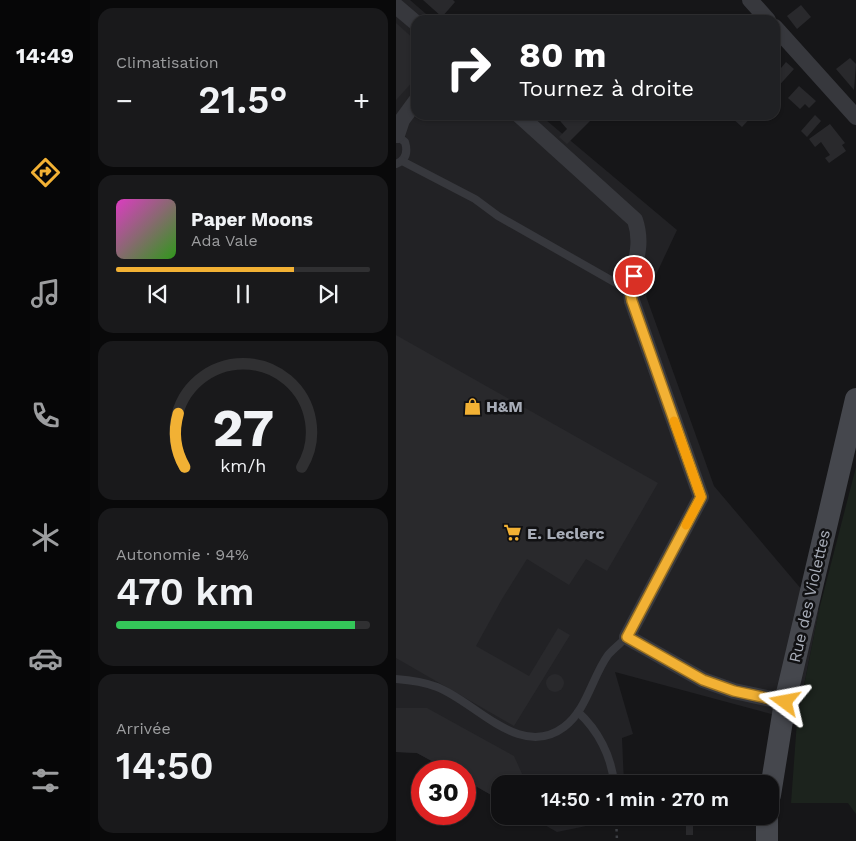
<!DOCTYPE html>
<html lang="fr">
<head>
<meta charset="utf-8">
<style>
	body { margin:0; font-family:"Work Sans",sans-serif; background:#19191b; color:#f1f3f6; height:100vh; display:flex; flex-direction:column; font-size:19px; white-space:nowrap }
	* { box-sizing:border-box; margin:0 }
	p { font-size:16px; color:#9c9d9f }
	.icon { flex:none; width:28px; height:28px; fill:none; stroke:currentColor; stroke-width:2; stroke-linecap:round; stroke-linejoin:round }
	.map { position:relative; flex:1; overflow:hidden }
	.drawer { display:flex; flex-direction:column; gap:8px; padding:8px; background:#09090a; width:306px }
	.drawer>* { flex:none }
	.banner { position:absolute; left:15px; top:15px; width:369px; height:105px; border-radius:15px; box-shadow:0 1px 4px #0004,0 0 0 1px #303032; background:#202124; color:#fff; overflow:hidden }
	.speed { position:absolute; left:15px; top:760px; display:flex; gap:10px; font-size:25px; font-weight:700; text-align:center }
	.speed>* { display:grid; place-content:center; width:65px; height:65px; border-radius:50%; background:#101012; box-shadow:0 1px 4px #0004,0 0 0 1px #303032; line-height:1 }
	.speed .limit { border:8px solid #d22; background:#fff; color:#111 }
	.pin { position:absolute; display:grid; place-items:center; width:42px; height:42px; color:#fff; margin:-21px; border:2px solid #fff; border-radius:50%; box-shadow:0 1px 5px #0007 }
	.me { position:absolute; width:55px; margin:-28px; rotate:283deg; stroke-linejoin:round; filter:drop-shadow(0 0 4px #0008) }
	.turn { display:flex; align-items:center; gap:18px; height:105px; padding:0 25px; font-size:22px }
	.turn .icon { width:65px; height:65px; stroke-width:2.5 }
	.turn b { display:block; font-size:35px; line-height:42px }
	.big { font-size:38px; font-weight:600; line-height:1.1 }
	.drawer .tile { flex:1; display:flex; flex-direction:column; justify-content:center; gap:8px; min-width:0; padding:0 18px; border-radius:15px; background:#19191b }
	.drawer .dial { align-items:center; gap:0 }
	.dial svg { height:130px; overflow:visible; fill:none; stroke:#303032; stroke-width:7; stroke-linecap:round; text-anchor:middle }
	.dial text { fill:#f1f3f6; stroke:none }
	.song { display:flex; align-items:center; gap:15px }
	.cover { width:60px; height:60px; border-radius:8px; background:linear-gradient(135deg,hsl(310 70% 55%),hsl(110 70% 35%)) }
	.played { height:5px; border-radius:2px; background:linear-gradient(90deg,#f2b134 70%,#303032 70%) }
	.keys { display:flex; justify-content:space-around; direction:ltr }
	.heat { display:flex; justify-content:space-between; align-items:center; font-size:28px; direction:ltr }
	.charge { height:8px; border-radius:4px; background:linear-gradient(90deg,#34c759 94%,#303032 0) }
	.trip { position:absolute; left:95px; top:775px; width:288px; height:50px; border-radius:15px; background:#101012; box-shadow:0 1px 4px #0004,0 0 0 1px #303032; font-weight:600; line-height:50px; text-align:center }
	main { display:flex; flex:1; min-height:0 }
	.tab-bar { display:flex; flex-direction:column; width:90px; justify-content:space-around; align-items:center; background:#060607; color:#9c9d9f }
	.tab-bar .icon { width:35px; height:35px }
	.tab-bar .selected { color:#f2b134 }
	.tab-bar b { font-size:22px; color:#f1f3f6 }
	.map>svg:first-child { display:block }
	.built { fill:#222225 }
	.green { fill:#1c231d }
	.building { fill:#29292c }
	.lines { fill:none; stroke-linecap:round; stroke-linejoin:round }
	.path { stroke:#3d3f44; stroke-width:2.5; stroke-dasharray:2.5 4; stroke-linecap:butt }
	.lane { stroke:#37383d; stroke-width:8 }
	.street { stroke:#37383d; stroke-width:16 }
	.secondary { stroke:#45474d; stroke-width:22 }
	.route-casing { stroke:#9d7322; stroke-width:12 }
	.route { stroke:#f2b134; stroke-width:9 }
	.slow { stroke:#f59e0b; stroke-width:9 }
	.labels { text-anchor:middle; stroke-width:5; stroke-linejoin:round; paint-order:stroke }
	.poi-label { font-size:16px; font-weight:bold; fill:#a8adb8; stroke:#111113; text-anchor:start }
	.street-label { font-size:16px; fill:#a8adb8; stroke:#111113 }
</style>
</head>
<body>
<main>
<nav class="tab-bar">
<b>14:49</b>
<svg class="icon selected" aria-label="directions" viewBox="0 0 24 24"><path d="M12 3l9 9-9 9-9-9zM9 14v-3h6M13 9l2 2-2 2"/></svg>
<svg class="icon" aria-label="music" viewBox="0 0 24 24"><path d="M9 18V5l10-2v13"/><circle cx="6" cy="18" r="3"/><circle cx="16" cy="16" r="3"/></svg>
<svg class="icon" aria-label="phone" viewBox="0 0 24 24"><path d="M5 4h4l2 5-3 2q2 4 5 5l2-3 5 2v4C11 20 4 13 5 4z"/></svg>
<svg class="icon" aria-label="climate" viewBox="0 0 24 24"><path d="M12 3v18M4 7l16 10M4 17L20 7"/></svg>
<svg class="icon" aria-label="car" viewBox="0 0 24 24"><path d="M5 17H2v-5l4-1 3-4h7l3 4 3 1v5h-3M9 17h6M6 11h13"/><circle cx="7" cy="17" r="2"/><circle cx="17" cy="17" r="2"/></svg>
<svg class="icon" aria-label="filters" viewBox="0 0 24 24"><path d="M4 7h16M4 17h16"/><circle cx="9" cy="7" r="2"/><circle cx="15" cy="17" r="2"/></svg>
</nav>
<section class="drawer">
<div class="tile"><p>Climatisation</p>
<div class="heat"><a>−</a><b class="big">21.5°</b><a>+</a></div>
</div>
<div class="tile">
<div class="song"><i class="cover"></i><div><b>Paper Moons</b><p>Ada Vale</p></div></div>
<div class="played"></div>
<div class="keys"><svg class="icon" aria-label="previous" viewBox="0 0 24 24"><path d="M18 5L8 12l10 7zM5 5v14"/></svg><svg class="icon" aria-label="pause" viewBox="0 0 24 24"><path d="M8 5v14M16 5v14"/></svg><svg class="icon" aria-label="next" viewBox="0 0 24 24"><path d="M6 5l10 7-10 7zM19 5v14"/></svg></div>
</div>
<div class="tile dial"><svg viewBox="0 0 100 80">
<path d="M14 69A42 42 0 1 1 86 69"/>
<path d="M14 69A42 42 0 0 1 10 36" stroke="#f2b134"/>
<text x="50" y="56" font-size="32" font-weight="700">27</text>
<text x="50" y="72" font-size="11">km/h</text>
</svg></div>
<div class="tile"><p>Autonomie · 94%</p><b class="big">470 km</b><div class="charge"></div></div>
<div class="tile"><p>Arrivée</p><b class="big">14:50</b></div>
</section>
<div class="map">
<svg width="460" height="841" viewBox="0 0 460 841">
	<rect width="100%" height="100%" fill="#161618"/>
	<g class="built">
		<polygon points="0,0 14,0 37,20 20,20 20,115 144,115 281,230 250,296 318,486 423,610 401,721 219,672 237,734 226,738 228,784 104,784 104,800 69,780 69,771 54,771 21,753 0,752"/>
		<polygon points="133,816 229,816 229,818 161,832"/>
	</g>
	<polygon class="green" points="460,467 460,814 452,803 395,803 401,721 423,610"/>
	<g class="building">
		<polygon points="27,0 57,0 59,2 46,17"/>
		<polygon points="405,5 415,17 401,29 391,16"/>
		<polygon points="0,23 20,41 20,78 0,100"/>
		<polygon points="454,58 460,64 458,90 440,69"/>
		<polygon points="390,62 398,69 379,90 379,63 385,68"/>
		<polygon points="403,86 420,101 413,108 409,104 404,109 392,98"/>
		<polygon points="159,115 200,115 171,144 163,137 171,129"/>
		<polygon points="336,115 357,115 346,127 335,117"/>
		<polygon points="419,115 425,121 411,137 405,131"/>
		<polygon points="434,124 449,143 446,145 450,151 433,163 429,158 434,155 425,142 419,147 413,139"/>
		<polygon points="0,335 262,483 211,571 190,559 173,585 131,559 106,599 80,646 133,676 162,628 174,635 118,726 0,658"/>
		<circle cx="159" cy="683" r="9"/>
		<polygon points="0,708 31,708 118,756 127,776 137,784 104,784 104,800 69,780 69,771 54,771 21,753 0,752"/>
		<rect x="290" y="816" width="7" height="19"/>
		<polygon points="327,816 350,816 350,823 326,821"/>
	</g>
	<g class="lines">
		<polyline class="path" points="220,816 221,841"/>
		<g class="lane">
			<path d="M0 135 9 142C12 152 10 160 0 164"/>
			<polyline points="6,161 79,199 102,216 234,291"/>
			<path d="M0 679C14 680 28 682 41 687 80 702 124 760 168 727 191 710 196 677 212 655 217 649 225 643 231 637"/>
			<path d="M182 712C202 730 216 757 218 784"/>
		</g>
		<g class="street">
			<polyline points="354,0 372,20"/>
			<polyline points="0,6 20,23"/>
			<polyline points="379,27 460,117"/>
			<path d="M123 115 239 220C250 253 231 273 236 301L305 497 231 637 307 680 338 691 389 702"/>
			<polyline points="1,135 6,120 20,101"/>
		</g>
		<g class="secondary">
			<polyline points="374,795 389,702 460,399"/>
			<polyline points="371,841 371,816"/>
		</g>
	</g>
	<g class="lines">
		<defs>
			<polyline id="route" points="238,276 234,291 236,301 305,497 231,637 307,680 338,691 389,702"/>
		</defs>
		<use href="#route" class="route-casing"/>
		<use href="#route" class="route"/>
		<polyline class="slow" points="278,421 305,497 290,525"/>
	</g>
	<defs>
		<symbol id="shop-bare" viewBox="-9 -9 18 18"><path d="M-5-2.5h2.3a2.7 3.5 0 0 1 5.4 0H5L5.5 6h-11ZM-1.5-2.5h3a1.5 2.3 0 0 0-3 0Z" fill="#f2b134" stroke="#111113" stroke-width="2.5" paint-order="stroke"/></symbol>
		<symbol id="supermarket-bare" viewBox="-9 -9 18 18"><path d="M-6-5.5h2.5l.6 2H6L4.5 2H-2.5L-4.4-4H-6ZM-1.5 3.2a1.3 1.3 0 1 0 .1 0ZM3 3.2a1.3 1.3 0 1 0 .1 0Z" fill="#f2b134" stroke="#111113" stroke-width="2.5" paint-order="stroke"/></symbol>
	</defs>
	<g fill-rule="evenodd">
		<use href="#shop-bare" x="64" y="394" width="25" height="25"/>
		<use href="#supermarket-bare" x="104" y="520" width="25" height="25"/>
	</g>
	<g class="labels">
		<g class="poi-label">
			<text x="90" y="412">H&amp;M</text>
			<text x="131" y="539">E. Leclerc</text>
		</g>
		<g class="street-label">
			<text transform="translate(413 596) rotate(-77)" y="6">Rue des Violettes</text>
		</g>
	</g>
</svg>
<div class="speed"><div class="limit">30</div></div>
<div class="pin" style="left:238px;top:276px;background:#d93025"><svg class="icon" aria-label="arrive" viewBox="0 0 24 24"><path d="M6 21V4h12l-3 4 3 4H6"/></svg></div>
<svg class="me" style="left:389px;top:702px" viewBox="-20 -20 40 40"><path d="M0-17L14 15 0 8-14 15z" fill="#f2b134" stroke="#fff" stroke-width="4"/></svg>
<div class="trip">14:50 · 1 min · 270 m</div>
<div class="banner">
<div class="turn"><svg class="icon" aria-label="right" viewBox="0 0 24 24"><path d="M7 20v-9h11M14 6l5 5-5 5"/></svg><div><b>80 m</b>Tournez à droite</div></div>
</div>
</div>
</main>
</body>
</html>
